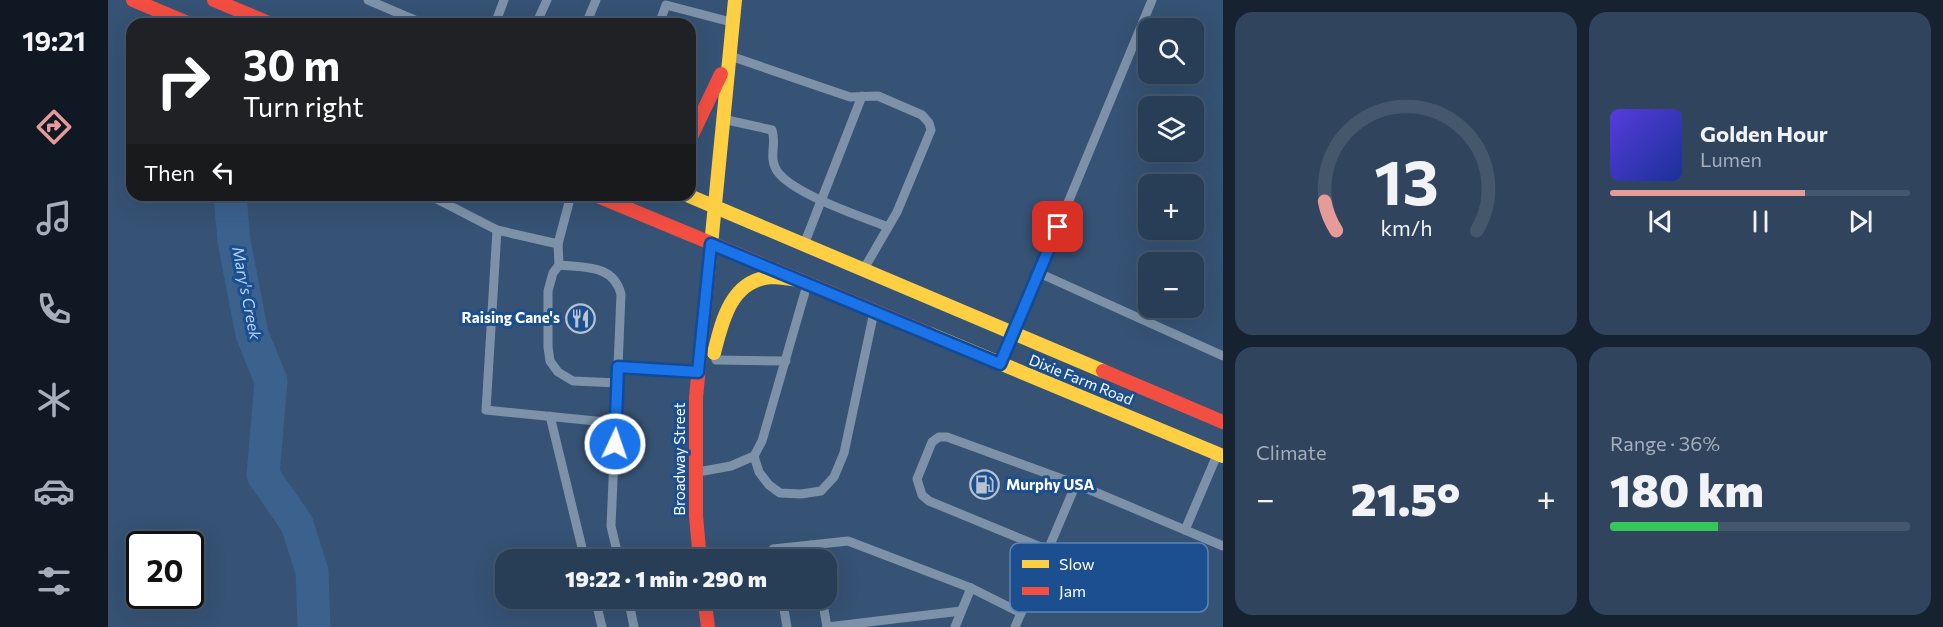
<!DOCTYPE html>
<html lang="en">
<head>
<meta charset="utf-8">
<style>
	body { margin:0; font-family:Commissioner,sans-serif; background:#30455d; color:#f1f3f6; height:100vh; display:flex; flex-direction:column; font-size:22px; white-space:nowrap }
	* { box-sizing:border-box; margin:0 }
	p { font-size:20px; color:#a5aeba }
	.icon { flex:none; width:33px; height:33px; fill:none; stroke:currentColor; stroke-width:2; stroke-linecap:round; stroke-linejoin:round }
	.map { position:relative; flex:1; overflow:hidden }
	.side { display:flex; flex-direction:column; gap:12px; padding:12px; background:#162230; width:720px }
	.side>* { flex:none }
	.hud { position:absolute; left:18px; top:18px; width:570px; height:183px; border-radius:18px; box-shadow:0 6px 24px #0002,0 0 0 2px #44576d; background:#202124; color:#fff; overflow:hidden }
	.buttons { position:absolute; left:1030px; top:18px; display:grid; gap:12px }
	.buttons a { display:grid; place-items:center; width:66px; height:66px; border-radius:12px; background:#283e57; box-shadow:0 6px 24px #0002,0 0 0 2px #44576d; font-size:30px }
	.speed { position:absolute; left:18px; top:531px; display:flex; gap:12px; font-size:30px; font-weight:700; text-align:center }
	.speed>* { display:grid; place-content:center; width:78px; height:78px; border-radius:50%; background:#283e57; box-shadow:0 6px 24px #0002,0 0 0 2px #44576d; line-height:1 }
	.speed .limit { border:3px solid #111; border-radius:9px; background:#fff; color:#111 }
	.pin { position:absolute; display:grid; place-items:center; width:51px; height:51px; color:#fff; margin:-26px; border-radius:12px; box-shadow:0 3px 9px #0006 }
	.me { position:absolute; width:66px; margin:-33px; rotate:3deg; stroke-linejoin:round; filter:drop-shadow(0 0 4px #0008) }
	.turn { display:flex; align-items:center; gap:21px; height:126px; padding:0 18px; font-size:27px }
	.turn .icon { width:78px; height:78px; stroke-width:2.5 }
	.turn b { display:block; font-size:42px; line-height:51px }
	.then { display:flex; align-items:center; height:57px; padding:0 18px; background:#0003; gap:12px; font-size:22px }
	.big { font-size:45px; font-weight:800; line-height:1.1 }
	.side .tile { flex:1; display:flex; flex-direction:column; justify-content:center; gap:9px; min-width:0; padding:0 21px; border-radius:18px; background:#30455d }
	.side .dial { align-items:center; gap:0 }
	.dial svg { height:156px; overflow:visible; fill:none; stroke:#44576d; stroke-width:7; stroke-linecap:round; text-anchor:middle }
	.dial text { fill:#f1f3f6; stroke:none }
	.song { display:flex; align-items:center; gap:18px }
	.cover { width:72px; height:72px; border-radius:9px; background:linear-gradient(135deg,hsl(250 70% 55%),hsl(230 70% 35%)) }
	.played { height:6px; border-radius:3px; background:linear-gradient(90deg,#e69b98 65%,#44576d 65%) }
	.keys { display:flex; justify-content:space-around; direction:ltr }
	.heat { display:flex; justify-content:space-between; align-items:center; font-size:33px; direction:ltr }
	.charge { height:9px; border-radius:4px; background:linear-gradient(90deg,#34c759 36%,#44576d 0) }
	.side .tiles { flex:1; display:grid; gap:12px; grid-template-columns:repeat(2,1fr) }
	.trip { position:absolute; left:387px; top:549px; width:342px; height:60px; border-radius:18px; background:#283e57; box-shadow:0 6px 24px #0002,0 0 0 2px #44576d; font-weight:800; line-height:60px; text-align:center }
	main { display:flex; flex:1; min-height:0 }
	.tab-bar { display:flex; flex-direction:column; width:108px; justify-content:space-around; align-items:center; background:#101923; color:#a5aeba }
	.tab-bar .icon { width:42px; height:42px }
	.tab-bar .active { color:#e69b98 }
	.tab-bar b { font-size:27px; color:#f1f3f6 }
	.map>svg:first-child { display:block }
	.lines { fill:none; stroke-linecap:round; stroke-linejoin:round }
	.river { stroke:#3b618d; stroke-width:33 }
	.lane { stroke:#7d92a8; stroke-width:9 }
	.slow { stroke:#ffcf43; stroke-width:14 }
	.jam { stroke:#f24e42; stroke-width:14 }
	.route-casing { stroke:#114b97; stroke-width:15 }
	.route { stroke:#1a73e8; stroke-width:10 }
	.labels { text-anchor:middle; stroke-width:6; stroke-linejoin:round; paint-order:stroke }
	.poi-label { font-size:15px; font-weight:bold; fill:#fff; stroke:#1b4f8f; text-anchor:end }
	.street-label { font-size:15px; fill:#fff; stroke:#1b4f8f }
	.water-label { font-size:16px; font-style:italic; fill:#b5d3f5; stroke:#1b4f8f }
	.key { fill:#1b4f8f; stroke:#5f84b1; stroke-width:1.5 }
	.key-label { font-size:16px; fill:#fff }
</style>
</head>
<body>
<main>
<nav class="tab-bar">
<b>19:21</b>
<svg class="icon active" aria-label="directions" viewBox="0 0 24 24"><path d="M12 3l9 9-9 9-9-9zM9 14v-3h6M13 9l2 2-2 2"/></svg>
<svg class="icon" aria-label="music" viewBox="0 0 24 24"><path d="M9 18V5l10-2v13"/><circle cx="6" cy="18" r="3"/><circle cx="16" cy="16" r="3"/></svg>
<svg class="icon" aria-label="phone" viewBox="0 0 24 24"><path d="M5 4h4l2 5-3 2q2 4 5 5l2-3 5 2v4C11 20 4 13 5 4z"/></svg>
<svg class="icon" aria-label="climate" viewBox="0 0 24 24"><path d="M12 3v18M4 7l16 10M4 17L20 7"/></svg>
<svg class="icon" aria-label="car" viewBox="0 0 24 24"><path d="M5 17H2v-5l4-1 3-4h7l3 4 3 1v5h-3M9 17h6M6 11h13"/><circle cx="7" cy="17" r="2"/><circle cx="17" cy="17" r="2"/></svg>
<svg class="icon" aria-label="filters" viewBox="0 0 24 24"><path d="M4 7h16M4 17h16"/><circle cx="9" cy="7" r="2"/><circle cx="15" cy="17" r="2"/></svg>
</nav>
<div class="map">
<svg width="1115" height="627" viewBox="0 0 1115 627">
	<rect width="100%" height="100%" fill="#365274"/>
	<g class="lines">
		<polyline class="river" points="122,195 126,241 144,334 163,381 155,475 189,524 204,572 206,627"/>
		<g class="lane">
			<polyline points="260,0 316,24"/>
			<polyline points="387,24 396,0"/>
			<polyline points="428,24 439,0"/>
			<polyline points="478,24 488,0"/>
			<polyline points="551,24 558,5 623,22"/>
			<polyline points="625,57 742,97 770,96 814,115 821,123 823,130 789,212 757,267"/>
			<path d="M619 120 664 130C669 144 660 157 669 171 685 194 752 216 780 227"/>
			<polyline points="321,195 389,230 450,244"/>
			<path d="M463 195 450 244 451 265C477 268 505 264 513 294L510 367"/>
			<polyline points="389,230 378,410 508,423"/>
			<polyline points="697,242 754,96"/>
			<polyline points="451,265 445,273 440,291 440,347 442,361 450,372 465,381 510,383"/>
			<polyline points="931,273 1115,356"/>
			<polyline points="906,333 1044,0"/>
			<polyline points="608,360 678,361"/>
			<polyline points="442,416 477,560"/>
			<polyline points="646,456 651,472 661,485 672,493 693,494 713,491 726,477 736,453 766,312"/>
			<polyline points="590,472 623,466 646,456 654,441 699,285"/>
			<polyline points="1077,530 1109,455"/>
			<polyline points="703,545 706,560"/>
			<polyline points="940,550 821,501 814,495 809,479 824,442 831,437 839,437 968,484"/>
			<polyline points="511,560 503,526 510,367 587,372"/>
			<polyline points="667,560 665,549 740,541 863,588 913,613 907,627"/>
			<polyline points="487,598 494,627"/>
			<polyline points="520,598 526,627"/>
			<polyline points="674,598 679,627"/>
			<polyline points="714,598 719,627 853,611"/>
			<polyline points="913,613 968,484 1115,546"/>
			<polyline points="847,627 863,588"/>
		</g>
		<g class="slow">
			<polyline points="579,195 995,371"/>
			<polyline points="600,276 627,0"/>
			<polyline points="822,334 1115,456"/>
			<path d="M606 353C614 321 623 280 663 277 672 277 682 279 691 280"/>
		</g>
		<g class="jam">
			<polyline points="25,0 82,24"/>
			<polyline points="106,0 163,24"/>
			<polyline points="582,139 613,74"/>
			<polyline points="487,195 822,334"/>
			<polyline points="995,371 1115,422"/>
			<polyline points="592,560 588,516 588,397 600,276"/>
			<polyline points="596,598 600,627"/>
		</g>
	</g>
	<g class="lines">
		<defs>
			<polyline id="route" points="507,444 510,367 590,372 603,244 892,364 950,227"/>
		</defs>
		<use href="#route" class="route-casing"/>
		<use href="#route" class="route"/>
	</g>
	<defs>
		<symbol id="restaurant-ring" viewBox="-11 -11 22 22"><circle r="9.5" fill="#1b4f8f" stroke="#b9c2ce" stroke-width="1.5"/><path d="M-5-6h1v4h1v-4h1v4h1v-4h1v5L-1.5 .5V6h-2V.5L-5-1ZM5-6V6H3V1.5H1.5Q1.5-4 5-6Z" fill="#b9c2ce"/></symbol>
		<symbol id="fuel-ring" viewBox="-11 -11 22 22"><circle r="9.5" fill="#1b4f8f" stroke="#b9c2ce" stroke-width="1.5"/><path d="M-5.5-6h7V0h2V4h1.3V-2.5L3-4.5l.8-.8L6-3V5H2.5V1h-1V6h-7ZM-4.2-4.7v3.2H.2V-4.7Z" fill="#b9c2ce"/></symbol>
	</defs>
	<g fill-rule="evenodd">
		<use href="#restaurant-ring" x="456" y="302" width="33" height="33"/>
		<use href="#fuel-ring" x="860" y="468" width="33" height="33"/>
	</g>
	<g class="labels">
		<g class="poi-label">
			<text x="452" y="323">Raising Cane's</text>
			<text x="898" y="490" text-anchor="start">Murphy USA</text>
		</g>
		<g class="street-label">
			<text transform="translate(973 380) rotate(22)" y="5">Dixie Farm Road</text>
			<text transform="translate(572 459) rotate(-90)" y="5">Broadway Street</text>
		</g>
		<g class="water-label">
			<text transform="translate(139 293) rotate(79)" y="6">Mary's Creek</text>
		</g>
	</g>
	<rect x="902" y="543" width="198" height="69" rx="9" class="key"/>
	<rect x="914" y="560" width="27" height="8" fill="#ffcf43"/>
	<rect x="914" y="587" width="27" height="8" fill="#f24e42"/>
	<g class="key-label">
		<text x="951" y="570">Slow</text>
		<text x="951" y="597">Jam</text>
	</g>
</svg>
<div class="buttons">
<a><svg class="icon" aria-label="search" viewBox="0 0 24 24"><circle cx="10" cy="10" r="6"/><path d="M15 15l6 6"/></svg></a>
<a><svg class="icon" aria-label="layers" viewBox="0 0 24 24"><path d="M12 4l9 5-9 5-9-5zM3 14l9 5 9-5"/></svg></a>
<a>+</a>
<a>−</a>
</div>
<div class="speed"><div class="limit">20</div></div>
<div class="pin" style="left:950px;top:227px;background:#d93025"><svg class="icon" aria-label="arrive" viewBox="0 0 24 24"><path d="M6 21V4h12l-3 4 3 4H6"/></svg></div>
<svg class="me" style="left:507px;top:444px" viewBox="-20 -20 40 40"><circle r="17" fill="#1a73e8" stroke="#fff" stroke-width="3"/><path d="M0-11L8 9 0 5-8 9z" fill="#fff"/></svg>
<div class="trip">19:22 · 1 min · 290 m</div>
<div class="hud">
<div class="turn"><svg class="icon" aria-label="right" viewBox="0 0 24 24"><path d="M7 20v-9h11M14 6l5 5-5 5"/></svg><div><b>30 m</b>Turn right</div></div>
<div class="then">Then<svg class="icon" aria-label="left" viewBox="0 0 24 24"><path d="M17 20v-9H6M10 6l-5 5 5 5"/></svg></div>
</div>
</div>
<section class="side">
<div class="tiles">
<div class="tile dial"><svg viewBox="0 0 100 80">
<path d="M14 69A42 42 0 1 1 86 69"/>
<path d="M14 69A42 42 0 0 1 8 54" stroke="#e69b98"/>
<text x="50" y="56" font-size="32" font-weight="700">13</text>
<text x="50" y="72" font-size="11">km/h</text>
</svg></div>
<div class="tile">
<div class="song"><i class="cover"></i><div><b>Golden Hour</b><p>Lumen</p></div></div>
<div class="played"></div>
<div class="keys"><svg class="icon" aria-label="previous" viewBox="0 0 24 24"><path d="M18 5L8 12l10 7zM5 5v14"/></svg><svg class="icon" aria-label="pause" viewBox="0 0 24 24"><path d="M8 5v14M16 5v14"/></svg><svg class="icon" aria-label="next" viewBox="0 0 24 24"><path d="M6 5l10 7-10 7zM19 5v14"/></svg></div>
</div>
<div class="tile"><p>Climate</p>
<div class="heat"><a>−</a><b class="big">21.5°</b><a>+</a></div>
</div>
<div class="tile"><p>Range · 36%</p><b class="big">180 km</b><div class="charge"></div></div>
</div>
</section>
</main>
</body>
</html>
